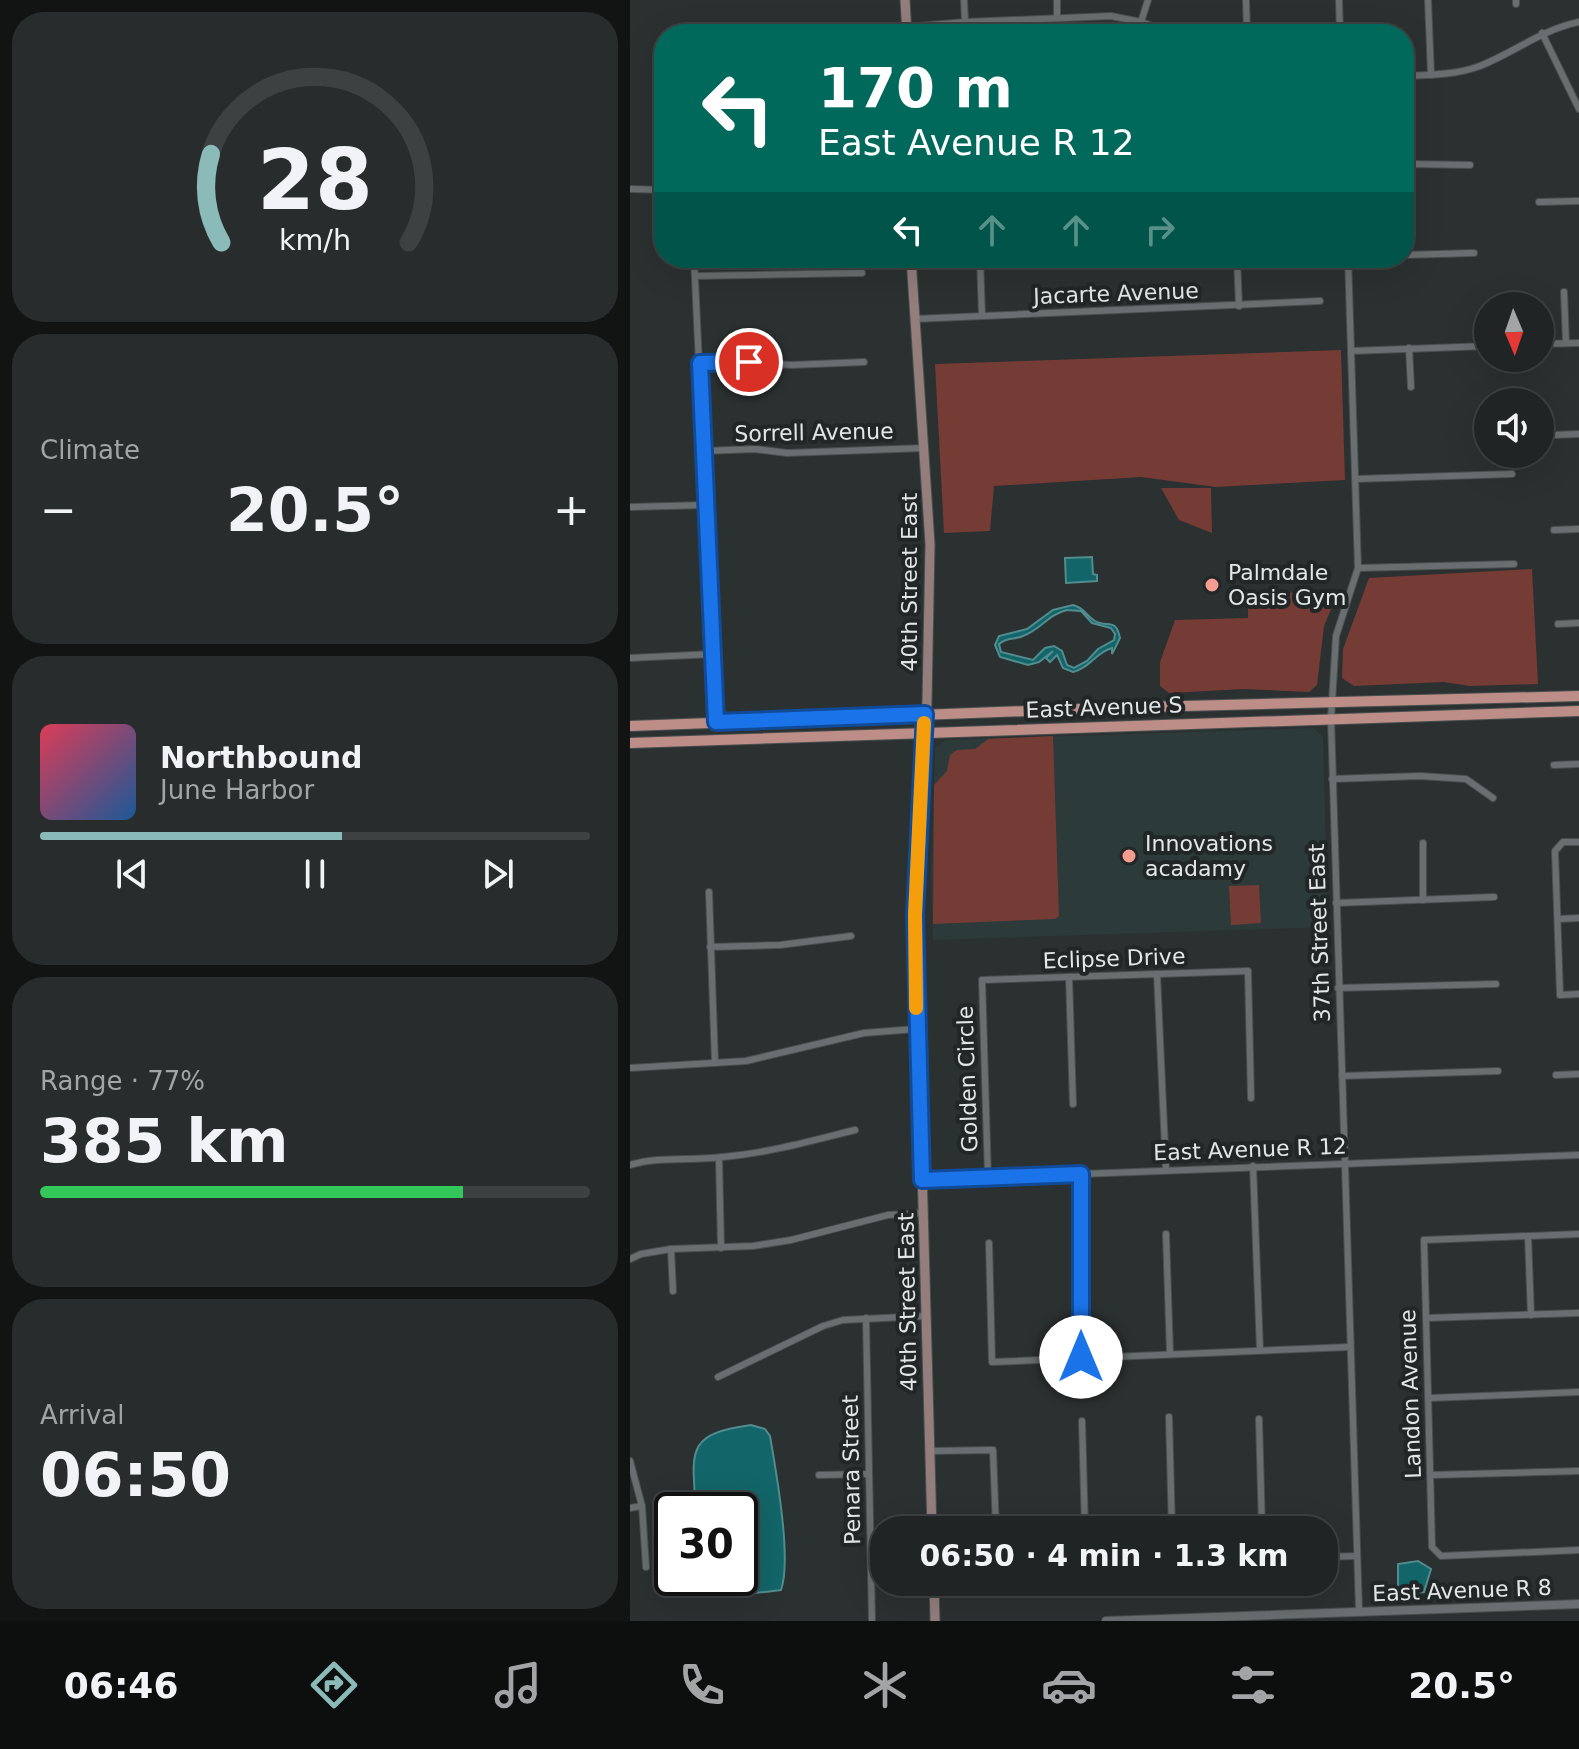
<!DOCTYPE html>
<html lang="en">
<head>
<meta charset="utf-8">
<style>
	body { margin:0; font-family:"DejaVu Sans",sans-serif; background:#282c2c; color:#f1f3f6; height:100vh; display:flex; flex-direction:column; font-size:30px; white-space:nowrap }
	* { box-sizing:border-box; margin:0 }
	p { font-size:26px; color:#a2a4a6 }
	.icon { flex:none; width:44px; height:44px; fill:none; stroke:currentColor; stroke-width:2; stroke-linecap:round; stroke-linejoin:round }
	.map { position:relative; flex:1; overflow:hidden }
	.details { display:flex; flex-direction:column; gap:12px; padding:12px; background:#121414; width:630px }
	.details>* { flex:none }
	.banner { position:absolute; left:24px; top:24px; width:760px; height:244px; border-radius:32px; box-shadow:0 8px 32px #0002,0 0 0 2px #3d4141; background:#00695c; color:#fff; overflow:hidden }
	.needle { width:52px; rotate:178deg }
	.tools { position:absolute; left:844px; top:292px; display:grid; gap:16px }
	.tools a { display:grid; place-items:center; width:80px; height:80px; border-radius:50%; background:#202424; box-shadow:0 8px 32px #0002,0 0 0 2px #3d4141; font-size:40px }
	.speed { position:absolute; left:24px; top:1492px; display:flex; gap:16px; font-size:40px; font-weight:700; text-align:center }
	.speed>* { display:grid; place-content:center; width:104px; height:104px; border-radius:50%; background:#202424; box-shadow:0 8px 32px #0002,0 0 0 2px #3d4141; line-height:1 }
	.speed .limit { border:4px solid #111; border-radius:12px; background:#fff; color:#111 }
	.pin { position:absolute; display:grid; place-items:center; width:68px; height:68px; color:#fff; margin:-34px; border:4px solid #fff; border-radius:50%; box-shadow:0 2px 8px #0007 }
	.me { position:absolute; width:88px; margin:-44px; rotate:0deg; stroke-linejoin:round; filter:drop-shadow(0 0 6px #0008) }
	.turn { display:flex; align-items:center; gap:28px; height:168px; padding:0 32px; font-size:36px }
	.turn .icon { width:104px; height:104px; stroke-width:2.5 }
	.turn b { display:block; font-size:56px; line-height:68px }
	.lanes { display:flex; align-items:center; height:76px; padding:0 32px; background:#0003; justify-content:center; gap:40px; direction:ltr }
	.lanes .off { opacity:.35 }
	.big { font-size:60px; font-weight:600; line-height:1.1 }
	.details .card { flex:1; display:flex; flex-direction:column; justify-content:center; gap:12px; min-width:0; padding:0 28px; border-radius:32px; background:#282c2c }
	.details .dial { align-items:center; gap:0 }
	.dial svg { height:208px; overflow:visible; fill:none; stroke:#3d4141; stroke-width:7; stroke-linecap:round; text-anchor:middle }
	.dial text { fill:#f1f3f6; stroke:none }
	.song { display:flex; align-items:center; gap:24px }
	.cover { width:96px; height:96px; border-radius:12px; background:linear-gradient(135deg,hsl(350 70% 55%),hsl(210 70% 35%)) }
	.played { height:8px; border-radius:4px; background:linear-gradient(90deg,#8bbbb9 55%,#3d4141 55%) }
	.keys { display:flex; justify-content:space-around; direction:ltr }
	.heat { display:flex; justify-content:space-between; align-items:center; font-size:44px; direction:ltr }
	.charge { height:12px; border-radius:6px; background:linear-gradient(90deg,#34c759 77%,#3d4141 0) }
	.trip { position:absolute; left:240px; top:1516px; width:468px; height:80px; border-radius:32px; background:#202424; box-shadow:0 8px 32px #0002,0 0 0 2px #3d4141; font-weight:600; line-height:80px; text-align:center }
	.tabs { display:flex; height:128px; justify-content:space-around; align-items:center; background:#0d0e0e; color:#a2a4a6 }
	.tabs .icon { width:56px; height:56px }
	.tabs .on { color:#8bbbb9 }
	.tabs b { font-size:36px; color:#f1f3f6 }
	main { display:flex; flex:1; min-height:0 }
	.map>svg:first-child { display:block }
	.built { fill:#2d3a3a }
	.green { fill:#743c35 }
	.water { fill:#126568; stroke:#518c8e; stroke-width:2; fill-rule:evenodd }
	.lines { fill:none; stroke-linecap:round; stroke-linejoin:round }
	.minor-casing { stroke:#494e4e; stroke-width:8 }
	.tertiary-casing { stroke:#494e4e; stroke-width:10 }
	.secondary-casing { stroke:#494e4e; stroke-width:11 }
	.primary-casing { stroke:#494e4e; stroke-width:12 }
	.minor { stroke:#696f70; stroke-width:6 }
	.tertiary { stroke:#696f70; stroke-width:8 }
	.secondary { stroke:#937e7c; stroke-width:9 }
	.primary { stroke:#bc8e87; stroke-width:10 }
	.route-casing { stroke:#114b97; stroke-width:20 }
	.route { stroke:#1a73e8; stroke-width:14 }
	.slow { stroke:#f59e0b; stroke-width:14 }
	.poi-dot { fill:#f59c90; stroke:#212626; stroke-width:3 }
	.labels { text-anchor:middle; stroke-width:8; stroke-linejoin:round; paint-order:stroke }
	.street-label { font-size:22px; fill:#e3e6e6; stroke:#212626 }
	.poi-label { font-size:22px; fill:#e3e6e6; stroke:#212626; text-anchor:start }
</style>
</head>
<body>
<main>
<section class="details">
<div class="card dial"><svg viewBox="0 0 100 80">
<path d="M14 69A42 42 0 1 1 86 69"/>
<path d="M14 69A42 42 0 0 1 10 35" stroke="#8bbbb9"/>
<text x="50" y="56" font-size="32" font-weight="700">28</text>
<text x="50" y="72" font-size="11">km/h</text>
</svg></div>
<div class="card"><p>Climate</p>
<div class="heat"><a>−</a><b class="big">20.5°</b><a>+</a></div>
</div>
<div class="card">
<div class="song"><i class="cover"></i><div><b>Northbound</b><p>June Harbor</p></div></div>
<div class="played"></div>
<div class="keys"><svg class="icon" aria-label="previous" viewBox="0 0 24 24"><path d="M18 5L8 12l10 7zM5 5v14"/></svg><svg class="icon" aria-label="pause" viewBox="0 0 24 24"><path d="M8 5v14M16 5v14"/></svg><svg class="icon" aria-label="next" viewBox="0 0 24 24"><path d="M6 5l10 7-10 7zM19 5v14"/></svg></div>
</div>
<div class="card"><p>Range · 77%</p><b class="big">385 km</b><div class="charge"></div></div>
<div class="card"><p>Arrival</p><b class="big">06:50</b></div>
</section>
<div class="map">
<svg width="949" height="1621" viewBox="0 0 949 1621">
	<rect width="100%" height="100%" fill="#2b3030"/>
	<polygon class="built" points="683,728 693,737 698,927 303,940 301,877 305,749 315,740"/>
	<g class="green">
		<polygon points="711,350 715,480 586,487 511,477 364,486 360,531 314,533 305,364"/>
		<polygon points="531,488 581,488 582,533 549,520"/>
		<polygon points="902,569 908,684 840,686 814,682 724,686 712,678 713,649 739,578"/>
		<polygon points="709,590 694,626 687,685 679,692 614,689 539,693 530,686 530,662 545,620 618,618 618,595"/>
		<polygon points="423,736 429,916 425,919 303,924 304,785 317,771 320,755 327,750 345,749 358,739"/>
		<polygon points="629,885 631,923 601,925 599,886"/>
	</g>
	<g class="water">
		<polygon points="462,557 463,574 467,575 467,581 436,583 435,558"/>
		<path d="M443 605C455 608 455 615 465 621 477 628 486 617 490 638L482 654V648C466 652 460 668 443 672L433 668 427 655 420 662 416 658 423 651 409 662 398 665 370 657 365 645 369 636 397 629 423 610ZM437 610 451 611 462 623 481 628 485 634 484 640 468 649 457 661 444 668 437 665 432 651 424 646 415 648 403 660 371 652 369 644C377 637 384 640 393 636 412 629 417 615 437 610Z"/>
		<path d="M121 1425 135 1429 140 1436C146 1471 162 1559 151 1590 125 1593 99 1597 74 1592L72 1578H110V1510H66C62 1451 55 1434 121 1425Z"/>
		<polygon points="788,1561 801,1569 794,1592 768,1594 768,1564"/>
	</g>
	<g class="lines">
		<defs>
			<g id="minor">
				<polyline points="334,0 335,22"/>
				<polyline points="427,0 427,17"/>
				<polyline points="616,0 617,32"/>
				<polyline points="709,0 710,34"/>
				<polyline points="798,0 801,75"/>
				<polyline points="886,0 886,4"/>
				<polyline points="511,22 518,0"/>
				<polyline points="277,27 335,22 481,16 511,22 537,31 564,34"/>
				<polyline points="912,33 949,109"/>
				<polyline points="573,34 710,28"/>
				<path d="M774 76C799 75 826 75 850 66 885 52 911 30 949 22"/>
				<polyline points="774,167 779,164 840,165"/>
				<polyline points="0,189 34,190"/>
				<polyline points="909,202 949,201"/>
				<polyline points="774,255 844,253"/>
				<polyline points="64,258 86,722"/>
				<polyline points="350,258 352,316"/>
				<polyline points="607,258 609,306"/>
				<polyline points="718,258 728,568 706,636 701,719 729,1611"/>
				<polyline points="65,276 232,273"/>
				<polyline points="934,292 936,343"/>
				<polyline points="284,319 690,301"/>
				<polyline points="910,344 949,343"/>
				<polyline points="779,348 781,387"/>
				<polyline points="721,351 858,346"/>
				<polyline points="70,363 119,362 161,365 234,362"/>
				<polyline points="922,435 949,434"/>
				<polyline points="74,451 125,449 157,453 294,448"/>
				<polyline points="725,479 882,474"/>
				<polyline points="0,507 76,505"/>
				<polyline points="924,530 949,529"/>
				<polyline points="728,568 884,564"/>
				<polyline points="928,624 949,623"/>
				<polyline points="0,658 83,654"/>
				<polyline points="924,765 949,764"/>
				<polyline points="702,779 790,776 836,779 863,798"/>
				<polyline points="949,842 933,842 925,851 930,995 949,994"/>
				<polyline points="793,843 793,900"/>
				<polyline points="79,892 85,1063"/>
				<polyline points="706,903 864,897"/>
				<polyline points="928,919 949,918"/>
				<polyline points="80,947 150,945 221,936"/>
				<polyline points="527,974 536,1170"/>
				<polyline points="439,977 443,1104"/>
				<polyline points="708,988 866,984"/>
				<polyline points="0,1068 116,1061 234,1033 286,1029"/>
				<polyline points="926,1075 949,1074"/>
				<polyline points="712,1076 868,1071"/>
				<polyline points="89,1158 91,1248"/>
				<path d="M0 1165C30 1156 61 1161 92 1157 138 1153 181 1141 225 1130"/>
				<polyline points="623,1166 630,1350"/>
				<polyline points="358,1177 352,980 618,971 621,1098"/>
				<polyline points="292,1180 949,1155"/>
				<polyline points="536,1234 540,1354"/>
				<polyline points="949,1234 794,1240 802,1547 811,1556 949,1550"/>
				<polyline points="898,1236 901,1315"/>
				<polyline points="359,1243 362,1362 719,1347"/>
				<polyline points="41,1249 43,1291"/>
				<polyline points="0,1259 11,1254 41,1249 123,1246 161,1240 258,1215 293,1213"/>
				<polyline points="236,1318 242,1621"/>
				<polyline points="796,1318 949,1313"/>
				<polyline points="451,1357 451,1174"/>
				<polyline points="88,1377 193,1326 213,1320 295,1316"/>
				<polyline points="800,1398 949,1392"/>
				<polyline points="539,1417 542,1530"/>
				<polyline points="629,1419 632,1530"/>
				<polyline points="452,1421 455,1530"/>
				<polyline points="300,1451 363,1450 366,1530"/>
				<polyline points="0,1461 12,1506 16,1567"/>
				<polyline points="189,1475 239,1474"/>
				<polyline points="801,1475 949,1471"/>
				<polyline points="0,1508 12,1506"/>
				<polyline points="694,1557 726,1556"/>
			</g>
			<polyline id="tertiary" points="476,1621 949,1604"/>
			<g id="secondary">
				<polyline points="275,0 277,34"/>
				<polyline points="281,258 300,544 297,702 285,915 302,1530"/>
				<polyline points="304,1582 305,1621"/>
			</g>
			<g id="primary">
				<polyline points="0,726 477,708 949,696"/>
				<polyline points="0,743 949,711"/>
			</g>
		</defs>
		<use href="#minor" class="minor-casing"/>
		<use href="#tertiary" class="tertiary-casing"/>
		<use href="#secondary" class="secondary-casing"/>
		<use href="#primary" class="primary-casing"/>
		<use href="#minor" class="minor"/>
		<use href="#tertiary" class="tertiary"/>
		<use href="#secondary" class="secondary"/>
		<use href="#primary" class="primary"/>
	</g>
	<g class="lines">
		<defs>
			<polyline id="route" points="119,362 70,363 86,722 295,714 285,915 292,1180 451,1174 451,1357"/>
		</defs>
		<use href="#route" class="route-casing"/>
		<use href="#route" class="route"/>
		<polyline class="slow" points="286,1008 285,915 294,723"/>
	</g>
	<g class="poi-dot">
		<circle cx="582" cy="585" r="8"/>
		<circle cx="499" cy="856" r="8"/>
	</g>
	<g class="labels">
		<g class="street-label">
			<text transform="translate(486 293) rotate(-2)" y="8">Jacarte Avenue</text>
			<text transform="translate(184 432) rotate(-1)" y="8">Sorrell Avenue</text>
			<text transform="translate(279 582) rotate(-90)" y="8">40th Street East</text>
			<text transform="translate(474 707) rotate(-2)" y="8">East Avenue S</text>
			<text transform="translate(689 933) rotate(-92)" y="8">37th Street East</text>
			<text transform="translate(484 958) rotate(-2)" y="8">Eclipse Drive</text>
			<text transform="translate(337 1079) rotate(-92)" y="8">Golden Circle</text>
			<text transform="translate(620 1149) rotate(-2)" y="8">East Avenue R 12</text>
			<text transform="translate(277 1302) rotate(-91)" y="8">40th Street East</text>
			<text transform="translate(780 1394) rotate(-92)" y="8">Landon Avenue</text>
			<text transform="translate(221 1470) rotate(-91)" y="8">Penara Street</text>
			<text transform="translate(832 1590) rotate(-2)" y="8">East Avenue R 8</text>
		</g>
		<g class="poi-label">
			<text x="598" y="580">Palmdale<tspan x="598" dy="25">Oasis Gym</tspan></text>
			<text x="515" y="851">Innovations<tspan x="515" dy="25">acadamy</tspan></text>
		</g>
	</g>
</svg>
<div class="tools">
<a><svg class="needle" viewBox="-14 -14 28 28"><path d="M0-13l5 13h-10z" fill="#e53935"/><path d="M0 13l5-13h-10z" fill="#a2a4a6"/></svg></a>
<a><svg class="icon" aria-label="sound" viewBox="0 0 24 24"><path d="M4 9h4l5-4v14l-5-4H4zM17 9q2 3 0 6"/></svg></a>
</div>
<div class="speed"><div class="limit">30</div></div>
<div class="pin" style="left:119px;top:362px;background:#d93025"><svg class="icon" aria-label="arrive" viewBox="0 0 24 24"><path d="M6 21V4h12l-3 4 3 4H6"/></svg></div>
<svg class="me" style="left:451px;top:1357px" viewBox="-20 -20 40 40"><circle r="19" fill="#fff"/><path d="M0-13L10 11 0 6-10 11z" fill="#1a73e8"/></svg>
<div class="trip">06:50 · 4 min · 1.3 km</div>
<div class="banner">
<div class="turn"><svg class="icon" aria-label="left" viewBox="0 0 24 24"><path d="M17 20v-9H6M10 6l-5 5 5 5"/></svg><div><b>170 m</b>East Avenue R 12</div></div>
<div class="lanes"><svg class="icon" aria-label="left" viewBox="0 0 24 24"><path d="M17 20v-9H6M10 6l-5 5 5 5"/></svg><svg class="icon off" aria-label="ahead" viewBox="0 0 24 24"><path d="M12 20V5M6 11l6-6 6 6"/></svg><svg class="icon off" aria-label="ahead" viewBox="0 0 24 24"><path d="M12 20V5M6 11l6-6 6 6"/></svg><svg class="icon off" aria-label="right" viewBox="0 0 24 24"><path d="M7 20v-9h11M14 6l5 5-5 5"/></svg></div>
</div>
</div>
</main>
<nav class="tabs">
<b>06:46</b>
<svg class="icon on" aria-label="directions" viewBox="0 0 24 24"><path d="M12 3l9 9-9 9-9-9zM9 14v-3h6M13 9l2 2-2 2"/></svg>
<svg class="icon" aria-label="music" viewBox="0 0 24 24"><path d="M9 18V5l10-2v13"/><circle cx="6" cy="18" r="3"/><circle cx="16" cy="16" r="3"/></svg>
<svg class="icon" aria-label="phone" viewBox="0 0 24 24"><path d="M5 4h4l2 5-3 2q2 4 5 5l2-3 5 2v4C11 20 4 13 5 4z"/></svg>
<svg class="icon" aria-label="climate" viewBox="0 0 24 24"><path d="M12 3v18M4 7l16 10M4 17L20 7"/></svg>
<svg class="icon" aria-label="car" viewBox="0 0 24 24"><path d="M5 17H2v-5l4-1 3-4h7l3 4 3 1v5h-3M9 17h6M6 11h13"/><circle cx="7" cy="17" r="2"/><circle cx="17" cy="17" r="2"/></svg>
<svg class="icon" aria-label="filters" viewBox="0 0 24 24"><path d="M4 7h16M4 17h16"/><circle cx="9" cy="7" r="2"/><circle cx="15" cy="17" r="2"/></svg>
<b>20.5°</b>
</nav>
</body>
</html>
